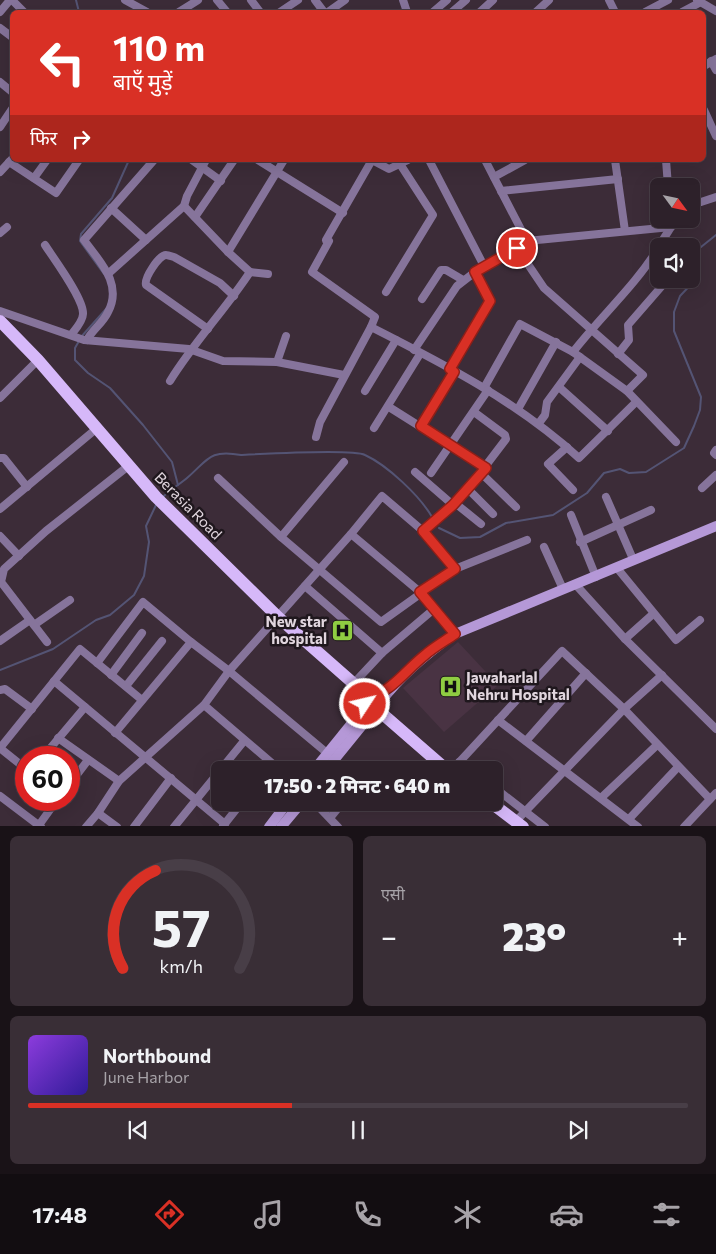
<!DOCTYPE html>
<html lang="hi">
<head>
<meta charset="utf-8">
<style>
	body { margin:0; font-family:Commissioner,"Noto Sans Devanagari",sans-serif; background:#392e36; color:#f1f3f6; height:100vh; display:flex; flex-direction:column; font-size:19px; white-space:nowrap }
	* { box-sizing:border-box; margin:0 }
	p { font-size:16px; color:#a7a3a8 }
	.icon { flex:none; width:28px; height:28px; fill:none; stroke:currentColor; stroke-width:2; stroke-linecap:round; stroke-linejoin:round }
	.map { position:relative; height:826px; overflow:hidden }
	.drawer { display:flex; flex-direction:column; gap:10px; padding:10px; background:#191217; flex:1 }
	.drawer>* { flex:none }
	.guide { position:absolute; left:10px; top:10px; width:696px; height:152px; border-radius:8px; box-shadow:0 5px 20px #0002,0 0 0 1px #483e47; background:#d93025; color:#fff; overflow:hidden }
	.needle { width:32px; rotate:123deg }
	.buttons { position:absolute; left:650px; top:178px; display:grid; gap:10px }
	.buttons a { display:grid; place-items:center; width:50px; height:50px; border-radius:8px; background:#2d212a; box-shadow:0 5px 20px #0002,0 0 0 1px #483e47; font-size:25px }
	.speed { position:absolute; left:15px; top:746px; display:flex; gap:10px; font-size:25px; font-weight:700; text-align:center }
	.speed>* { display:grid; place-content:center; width:65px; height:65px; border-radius:50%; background:#2d212a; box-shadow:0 5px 20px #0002,0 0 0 1px #483e47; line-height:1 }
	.speed .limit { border:8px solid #d22; background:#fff; color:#111 }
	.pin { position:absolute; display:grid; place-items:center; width:42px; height:42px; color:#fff; margin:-21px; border:2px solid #fff; border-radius:50%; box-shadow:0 1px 5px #0007 }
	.me { position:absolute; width:55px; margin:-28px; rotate:55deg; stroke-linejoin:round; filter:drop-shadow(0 0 4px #0008) }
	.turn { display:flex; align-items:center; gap:18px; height:105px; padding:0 20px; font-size:22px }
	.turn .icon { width:65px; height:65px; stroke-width:2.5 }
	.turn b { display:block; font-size:35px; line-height:42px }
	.then { display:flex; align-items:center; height:48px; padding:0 20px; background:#0003; gap:10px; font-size:19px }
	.big { font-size:38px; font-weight:800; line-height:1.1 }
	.drawer .tile { flex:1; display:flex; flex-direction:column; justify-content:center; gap:8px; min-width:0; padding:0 18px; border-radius:8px; background:#392e36 }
	.drawer .dial { align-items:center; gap:0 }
	.dial svg { height:130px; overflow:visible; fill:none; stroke:#483e47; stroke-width:7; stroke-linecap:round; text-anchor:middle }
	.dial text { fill:#f1f3f6; stroke:none }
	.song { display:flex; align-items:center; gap:15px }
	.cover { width:60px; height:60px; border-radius:8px; background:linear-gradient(135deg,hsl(270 70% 55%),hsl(250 70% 35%)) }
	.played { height:5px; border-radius:2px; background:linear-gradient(90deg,#d93025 40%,#483e47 40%) }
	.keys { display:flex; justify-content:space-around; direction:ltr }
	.heat { display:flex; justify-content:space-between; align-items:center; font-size:28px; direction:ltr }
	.drawer .tiles { flex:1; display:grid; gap:10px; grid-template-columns:1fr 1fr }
	.tile:last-child { grid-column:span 2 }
	.trip { position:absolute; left:211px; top:761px; width:292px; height:50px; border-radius:8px; background:#2d212a; box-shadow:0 5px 20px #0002,0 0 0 1px #483e47; font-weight:800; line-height:50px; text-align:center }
	.tab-bar { display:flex; height:80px; justify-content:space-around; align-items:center; background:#120d11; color:#a7a3a8 }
	.tab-bar .icon { width:35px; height:35px }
	.tab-bar .current { color:#d93025 }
	.tab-bar b { font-size:22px; color:#f1f3f6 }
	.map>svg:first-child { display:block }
	.built { fill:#493343 }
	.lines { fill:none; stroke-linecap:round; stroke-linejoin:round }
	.stream { stroke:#545474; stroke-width:2 }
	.street { stroke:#86749b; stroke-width:8 }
	.secondary { stroke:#b598d7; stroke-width:10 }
	.primary { stroke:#d6b8f9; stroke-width:12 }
	.route-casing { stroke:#8d1f18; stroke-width:12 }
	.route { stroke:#d93025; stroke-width:9 }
	.labels { text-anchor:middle; stroke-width:5; stroke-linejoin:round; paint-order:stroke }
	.street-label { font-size:15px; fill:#e1d6de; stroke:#1f171d }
	.poi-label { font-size:15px; font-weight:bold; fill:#e1d6de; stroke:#1f171d; text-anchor:end }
</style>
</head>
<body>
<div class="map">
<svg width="716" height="827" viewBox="0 0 716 827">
	<rect width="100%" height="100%" fill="#3c2c38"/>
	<polygon class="built" points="458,642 498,685 444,732 403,688"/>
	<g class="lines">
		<g class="stream">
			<polyline points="76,0 79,12"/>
			<polyline points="691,255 716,235"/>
			<polyline points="104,274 80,241 81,234 112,198 129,160"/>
			<polyline points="81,337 106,309"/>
			<polyline points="79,341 75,348 75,360 88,373 110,388 143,425 172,462 178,485"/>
			<path d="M162 498C169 490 179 485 187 478 208 460 209 449 241 455 260 454 353 449 365 455 387 465 420 496 432 517"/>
			<polyline points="439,528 460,538 480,537 506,523 553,515 587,493 604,473 620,469 629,473 646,472 684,448 694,426 700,410 701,397 674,331 674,312 680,296 698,277 691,267"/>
			<polyline points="0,670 53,649 96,620 110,615 134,595 144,576 149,542 146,526 156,505"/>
		</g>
		<g class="street">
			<polyline points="12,0 24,12"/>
			<polyline points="125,0 147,12"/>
			<polyline points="217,0 227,12"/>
			<polyline points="251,0 260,12"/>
			<polyline points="315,0 324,12"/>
			<polyline points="403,0 407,12"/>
			<polyline points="609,0 615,12"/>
			<polyline points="697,0 716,11"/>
			<polyline points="0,12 10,0"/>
			<polyline points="179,12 198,0"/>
			<polyline points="280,12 298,0"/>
			<polyline points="328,12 345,0"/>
			<polyline points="433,12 447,0"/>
			<polyline points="452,12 466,0"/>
			<polyline points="480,12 493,0"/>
			<polyline points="536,12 549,0"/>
			<polyline points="645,12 668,0"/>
			<polyline points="682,12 699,3"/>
			<polyline points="0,28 12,37"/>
			<polyline points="711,61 716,70"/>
			<polyline points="704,66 716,59"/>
			<polyline points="0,82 12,92"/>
			<polyline points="704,110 716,136"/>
			<polyline points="0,127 12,109"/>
			<polyline points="192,160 221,181"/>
			<polyline points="258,160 343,213"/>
			<polyline points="372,160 389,169 408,160"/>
			<polyline points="429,160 484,266"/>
			<polyline points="485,160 527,241"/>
			<polyline points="615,160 625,231"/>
			<polyline points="666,160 668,186"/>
			<polyline points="9,162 56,193 79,160"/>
			<polyline points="0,172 12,159"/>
			<polyline points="494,177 525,160"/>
			<polyline points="34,178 47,160"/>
			<polyline points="501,191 618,179"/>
			<polyline points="691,202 701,202 716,197"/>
			<polyline points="111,208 146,240"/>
			<polyline points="195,217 234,160"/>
			<polyline points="0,233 7,227"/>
			<path d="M45 245C54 259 84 299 83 314 83 321 75 330 71 335"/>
			<polyline points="659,246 671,227 670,219"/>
			<polyline points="517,248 544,288 643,375 627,391"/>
			<polyline points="228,252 284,160"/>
			<polyline points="250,272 268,274"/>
			<polyline points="109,273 184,206 187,196 206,160"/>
			<polyline points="386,292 433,215 400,164"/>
			<polyline points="422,299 441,270 446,270 463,280"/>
			<polyline points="0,311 84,340 189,349 223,361 277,362 344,375"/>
			<polyline points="371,327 375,317 312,272 329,241 326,240 372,160"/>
			<path d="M208 329 146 285C144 278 159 255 166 255 167 255 174 257 174 257L220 283 234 296"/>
			<path d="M87 340C92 330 103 323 108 312 123 284 100 262 84 240L154 160"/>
			<polyline points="414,350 457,286 475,272 527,241 671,227"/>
			<path d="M573 352C601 316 635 286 659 247"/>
			<polyline points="618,354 629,340 628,325 668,279"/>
			<polyline points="277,362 286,336"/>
			<polyline points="450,369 490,301 475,272"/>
			<path d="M170 381C194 342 225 310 250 272L228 252 184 206"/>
			<polyline points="559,387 608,431"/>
			<polyline points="484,388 520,324 573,352 627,391 676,442"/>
			<polyline points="365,391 396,340"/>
			<polyline points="0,398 38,360"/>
			<polyline points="389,407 486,468"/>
			<polyline points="518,409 556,342"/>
			<polyline points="539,423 545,415 547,402 580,357"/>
			<polyline points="421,426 454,372"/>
			<polyline points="374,428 420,354"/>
			<path d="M316 437 320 422 371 327C444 364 518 402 579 458L636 402"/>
			<polyline points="567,447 548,464 573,490"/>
			<polyline points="716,450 714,453 716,455"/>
			<polyline points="0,458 4,458 27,487"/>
			<polyline points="415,472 453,505"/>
			<polyline points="431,473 488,390"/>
			<polyline points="481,473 516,507"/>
			<polyline points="218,478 281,537 381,622 455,569 527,540"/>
			<polyline points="702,488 716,475"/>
			<polyline points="468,489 493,514"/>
			<polyline points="606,497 633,559"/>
			<polyline points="455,503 481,524"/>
			<polyline points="0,509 96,429"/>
			<polyline points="571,515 596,577"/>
			<polyline points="423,531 468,489 506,439 505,435 474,412"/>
			<polyline points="351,534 420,592 455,634"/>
			<polyline points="0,536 19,556"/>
			<polyline points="281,537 344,462"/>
			<polyline points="580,542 651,510"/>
			<polyline points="544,547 563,589"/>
			<polyline points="617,568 676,640 700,620"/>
			<polyline points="576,585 625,639 716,729"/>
			<polyline points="305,586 382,653"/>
			<polyline points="34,625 70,600"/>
			<polyline points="625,639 653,614"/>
			<polyline points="0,641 30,620"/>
			<polyline points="47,642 1,582 4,569 46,531 127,467"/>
			<polyline points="97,663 143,602 191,642"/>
			<polyline points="111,675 142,633"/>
			<polyline points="54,681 225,824"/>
			<polyline points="354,683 382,653 434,609"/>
			<polyline points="126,686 162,641"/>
			<polyline points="0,690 5,689 32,709"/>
			<polyline points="204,705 273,764 269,770"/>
			<polyline points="498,720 638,827"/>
			<polyline points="115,733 191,642 229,671 327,753"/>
			<polyline points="58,738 119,781"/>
			<polyline points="526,741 586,673"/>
			<polyline points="0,748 80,649 142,700"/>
			<polyline points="0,748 26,769"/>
			<polyline points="42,758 85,707"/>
			<polyline points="459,762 470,770"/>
			<polyline points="452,770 562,651 624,709 710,799"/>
			<polyline points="69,785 88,760"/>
			<polyline points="495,788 545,827"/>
			<polyline points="0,796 41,827"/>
			<polyline points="601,798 657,745"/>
			<polyline points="314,802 338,827"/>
			<polyline points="98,813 117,827"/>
			<polyline points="330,818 343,802"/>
			<polyline points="629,819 678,767"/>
			<polyline points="516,821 624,709 662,675"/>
			<polyline points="39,825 57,800"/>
			<polyline points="223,826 242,802"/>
			<polyline points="86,827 98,813 119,781 204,705 229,671 351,534 382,496 423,531 455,569"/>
			<polyline points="134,827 171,778"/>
			<polyline points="174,827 244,741"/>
			<polyline points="684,827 716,793"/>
		</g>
		<g class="secondary">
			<path d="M380 703C401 675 426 654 455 634L716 526"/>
			<polyline points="314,770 365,707"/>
			<polyline points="326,770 373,712"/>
			<polyline points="269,827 288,802"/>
			<polyline points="281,827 302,802"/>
		</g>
		<g class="primary">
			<polyline points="0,321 38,360 156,497 278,617 370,698"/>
			<circle cx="373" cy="704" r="8"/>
			<polyline points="378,710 447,770"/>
			<polyline points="490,802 523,827"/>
		</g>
	</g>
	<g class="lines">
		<defs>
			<path id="route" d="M365 704 369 698C392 691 406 670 425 655 434 647 445 641 455 634L420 592 455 569 423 531 453 505 486 468 421 426 454 372 450 369 490 301 475 272 517 248"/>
		</defs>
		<use href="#route" class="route-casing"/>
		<use href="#route" class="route"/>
	</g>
	<defs>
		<symbol id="hospital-square" viewBox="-11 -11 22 22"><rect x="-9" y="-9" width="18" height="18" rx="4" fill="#8fcd42" stroke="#1f171d"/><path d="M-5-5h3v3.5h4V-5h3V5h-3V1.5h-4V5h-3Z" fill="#111"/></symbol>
	</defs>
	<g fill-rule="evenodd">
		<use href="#hospital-square" x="330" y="618" width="25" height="25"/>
		<use href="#hospital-square" x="438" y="674" width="25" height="25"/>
	</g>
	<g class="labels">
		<g class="street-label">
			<text transform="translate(188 506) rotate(45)" y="5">Berasia Road</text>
		</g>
		<g class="poi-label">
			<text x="327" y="627">New star<tspan x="327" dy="17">hospital</tspan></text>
			<text x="466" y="683" text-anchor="start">Jawaharlal<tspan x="466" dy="17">Nehru Hospital</tspan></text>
		</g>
	</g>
</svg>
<div class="buttons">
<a><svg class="needle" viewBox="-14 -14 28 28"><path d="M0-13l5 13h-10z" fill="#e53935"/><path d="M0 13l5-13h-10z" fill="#a7a3a8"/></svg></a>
<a><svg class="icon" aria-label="sound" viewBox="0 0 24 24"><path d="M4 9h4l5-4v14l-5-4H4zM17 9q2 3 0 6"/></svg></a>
</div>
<div class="speed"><div class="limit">60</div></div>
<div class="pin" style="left:517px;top:248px;background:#d93025"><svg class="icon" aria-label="arrive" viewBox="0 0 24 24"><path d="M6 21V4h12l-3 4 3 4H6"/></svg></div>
<svg class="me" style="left:365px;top:704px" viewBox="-20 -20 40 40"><circle r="17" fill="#d93025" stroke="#fff" stroke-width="3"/><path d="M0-11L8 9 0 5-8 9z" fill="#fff"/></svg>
<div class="trip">17:50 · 2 मिनट · 640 m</div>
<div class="guide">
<div class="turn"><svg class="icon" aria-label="left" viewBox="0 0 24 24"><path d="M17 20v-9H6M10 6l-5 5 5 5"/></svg><div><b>110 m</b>बाएँ मुड़ें</div></div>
<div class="then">फिर<svg class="icon" aria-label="right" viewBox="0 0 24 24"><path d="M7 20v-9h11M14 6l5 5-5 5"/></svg></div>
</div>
</div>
<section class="drawer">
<div class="tiles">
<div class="tile dial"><svg viewBox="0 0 100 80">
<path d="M14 69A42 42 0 1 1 86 69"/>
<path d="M14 69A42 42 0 0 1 34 9" stroke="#d93025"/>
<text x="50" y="56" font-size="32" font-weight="700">57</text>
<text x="50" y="72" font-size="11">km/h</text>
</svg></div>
<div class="tile"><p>एसी</p>
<div class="heat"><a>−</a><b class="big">23°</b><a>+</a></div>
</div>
<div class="tile">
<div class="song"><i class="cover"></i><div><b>Northbound</b><p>June Harbor</p></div></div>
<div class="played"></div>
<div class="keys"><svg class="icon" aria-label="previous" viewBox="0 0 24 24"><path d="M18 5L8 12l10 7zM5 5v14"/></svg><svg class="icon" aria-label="pause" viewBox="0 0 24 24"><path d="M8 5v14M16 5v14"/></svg><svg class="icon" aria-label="next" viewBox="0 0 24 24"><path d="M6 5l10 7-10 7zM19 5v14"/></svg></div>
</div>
</div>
</section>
<nav class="tab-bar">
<b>17:48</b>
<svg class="icon current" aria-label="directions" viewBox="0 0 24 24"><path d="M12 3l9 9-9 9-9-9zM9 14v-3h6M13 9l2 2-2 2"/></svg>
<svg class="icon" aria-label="music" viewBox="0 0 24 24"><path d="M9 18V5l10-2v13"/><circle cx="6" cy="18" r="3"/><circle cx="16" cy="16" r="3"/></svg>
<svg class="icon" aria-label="phone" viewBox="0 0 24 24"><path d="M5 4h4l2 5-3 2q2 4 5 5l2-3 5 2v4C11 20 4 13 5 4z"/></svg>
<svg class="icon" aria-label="climate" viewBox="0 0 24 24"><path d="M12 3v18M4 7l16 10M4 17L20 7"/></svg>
<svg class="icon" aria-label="car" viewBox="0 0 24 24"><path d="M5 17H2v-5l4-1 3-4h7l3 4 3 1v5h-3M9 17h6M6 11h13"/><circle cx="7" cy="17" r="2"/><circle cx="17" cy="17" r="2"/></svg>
<svg class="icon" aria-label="filters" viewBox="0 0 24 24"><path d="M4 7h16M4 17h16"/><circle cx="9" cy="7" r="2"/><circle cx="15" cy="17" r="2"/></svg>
</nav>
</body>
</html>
